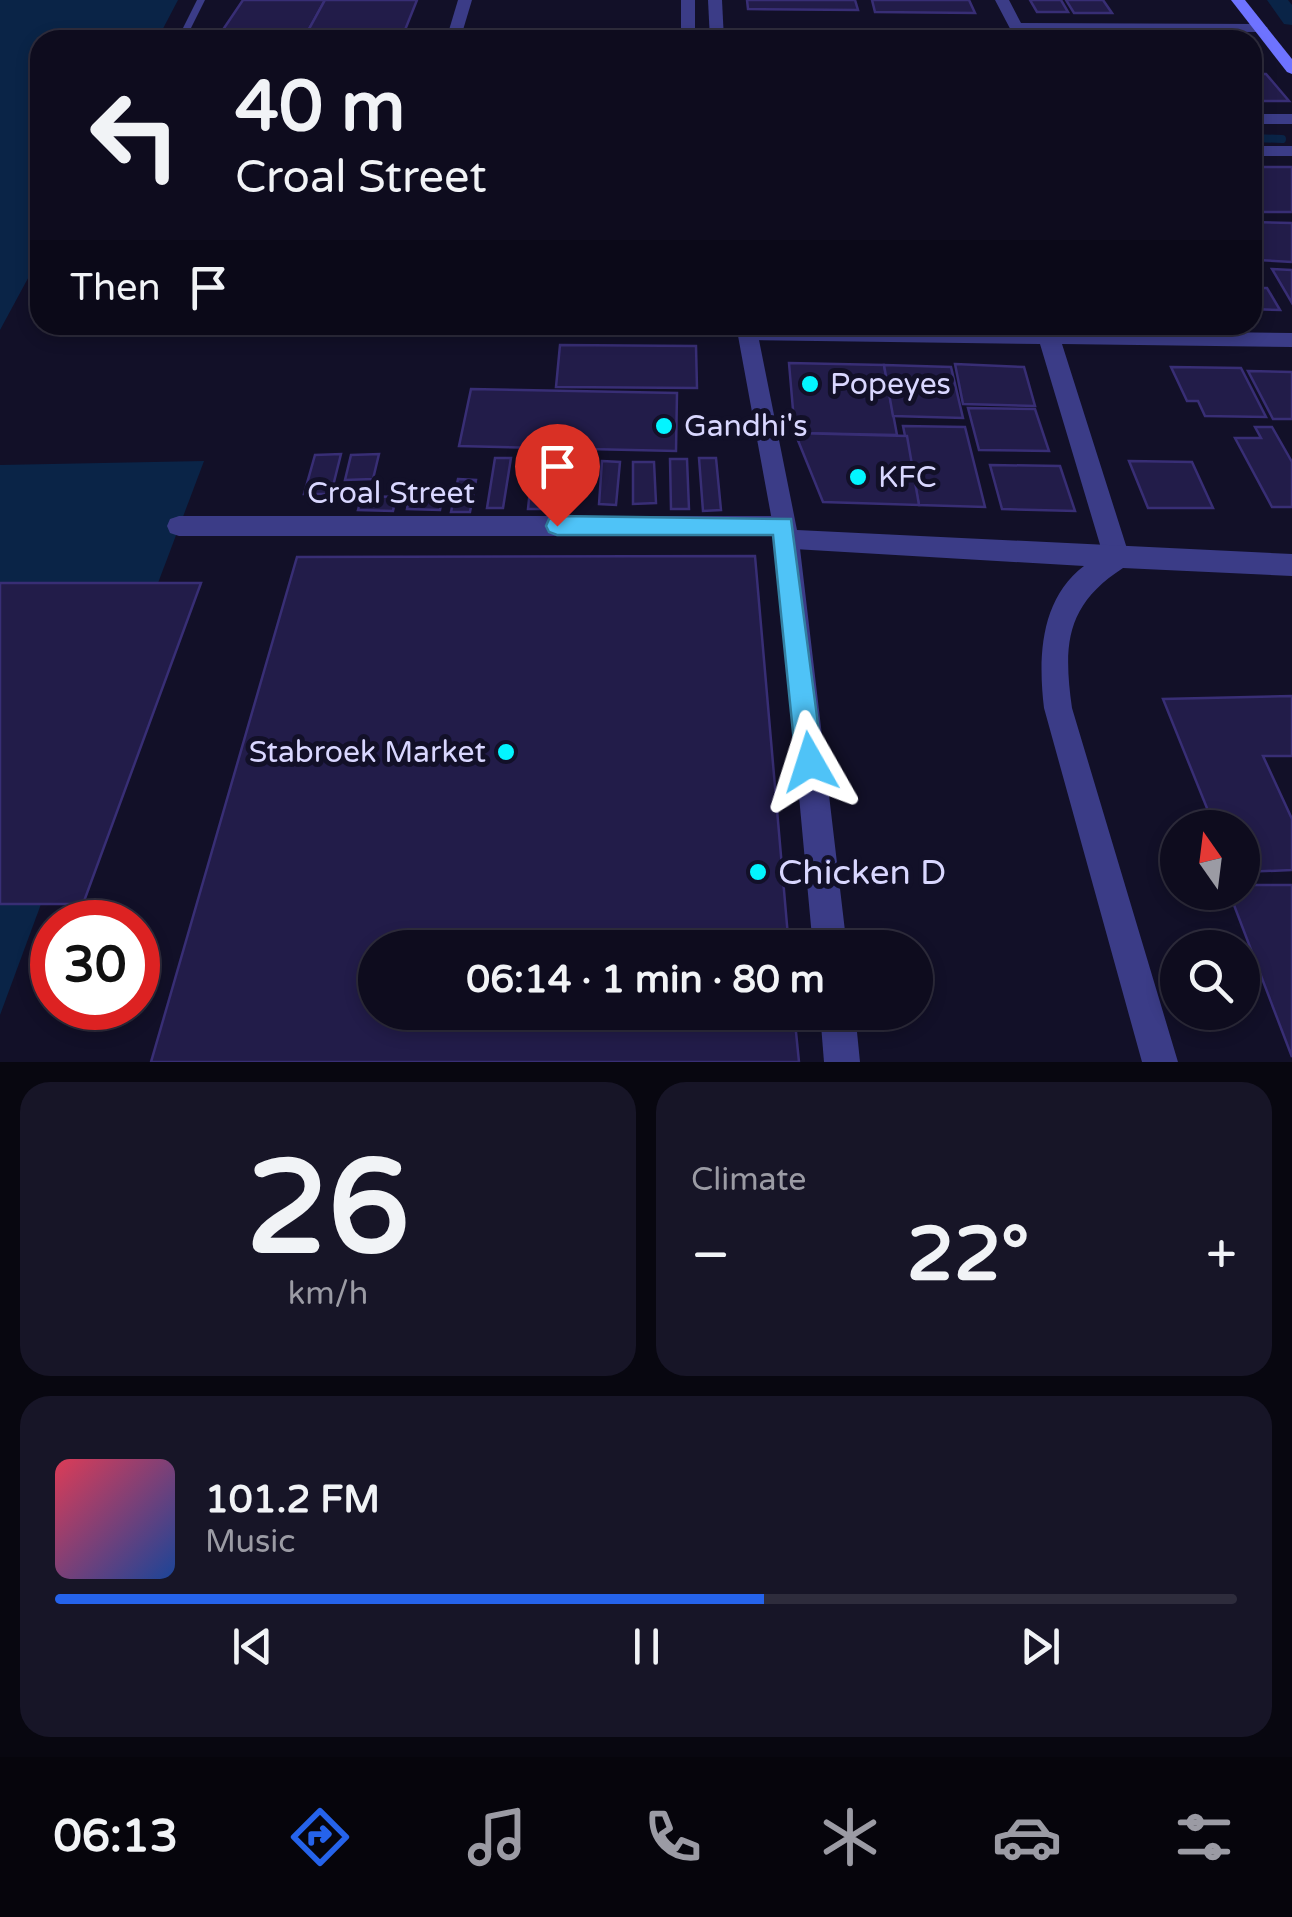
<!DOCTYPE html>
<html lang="en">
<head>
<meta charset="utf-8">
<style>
	body { margin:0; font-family:"Varela Round",sans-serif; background:#171527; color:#f1f3f6; height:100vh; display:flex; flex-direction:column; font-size:38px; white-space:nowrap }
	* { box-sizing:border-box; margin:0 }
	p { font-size:32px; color:#9b9ba4 }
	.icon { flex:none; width:55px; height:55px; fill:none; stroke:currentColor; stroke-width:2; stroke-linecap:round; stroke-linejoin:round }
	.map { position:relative; height:1062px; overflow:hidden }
	.sheet { display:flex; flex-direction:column; gap:20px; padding:20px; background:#080710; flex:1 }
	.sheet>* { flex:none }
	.top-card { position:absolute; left:30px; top:30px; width:1232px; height:305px; border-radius:30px; box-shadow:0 5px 15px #0003,0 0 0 2px #2e2c3c; background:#0e0c1e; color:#f1f3f6; overflow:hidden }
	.needle { width:65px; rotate:346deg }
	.tools { position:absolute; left:1160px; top:810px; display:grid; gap:20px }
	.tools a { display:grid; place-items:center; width:100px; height:100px; border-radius:50%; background:#0e0c1e; box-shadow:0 5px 15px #0003,0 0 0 2px #2e2c3c; font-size:50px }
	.speed { position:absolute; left:30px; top:900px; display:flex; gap:20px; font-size:50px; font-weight:700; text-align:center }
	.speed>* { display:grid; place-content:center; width:130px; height:130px; border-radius:50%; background:#0e0c1e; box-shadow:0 5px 15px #0003,0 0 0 2px #2e2c3c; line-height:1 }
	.speed .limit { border:15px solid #d22; background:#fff; color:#111 }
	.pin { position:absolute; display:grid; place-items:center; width:85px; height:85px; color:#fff; margin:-102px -42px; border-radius:50% 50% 50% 0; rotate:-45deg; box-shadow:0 0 10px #0007 }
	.pin .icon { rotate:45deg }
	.me { position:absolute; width:110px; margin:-55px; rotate:354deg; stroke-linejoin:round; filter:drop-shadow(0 0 8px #0008) }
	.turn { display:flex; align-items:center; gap:35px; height:210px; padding:0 40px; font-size:45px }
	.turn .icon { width:130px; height:130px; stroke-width:2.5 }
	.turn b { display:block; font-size:70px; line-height:85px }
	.then { display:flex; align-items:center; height:95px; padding:0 40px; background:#0003; gap:20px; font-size:38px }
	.big { font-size:75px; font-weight:800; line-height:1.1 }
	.sheet .widget { flex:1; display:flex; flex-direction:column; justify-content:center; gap:15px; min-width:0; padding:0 35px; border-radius:30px; background:#171527 }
	.sheet .dial { align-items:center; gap:0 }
	.dial b { font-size:130px; line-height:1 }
	.song { display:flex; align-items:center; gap:30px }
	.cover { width:120px; height:120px; border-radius:15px; background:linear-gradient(135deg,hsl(350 70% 55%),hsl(220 70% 35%)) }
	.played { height:10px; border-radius:5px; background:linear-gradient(90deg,#2563eb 60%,#2e2c3c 60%) }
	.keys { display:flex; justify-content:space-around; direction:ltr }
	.heat { display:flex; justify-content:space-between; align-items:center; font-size:55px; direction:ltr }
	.sheet .tiles { flex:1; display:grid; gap:20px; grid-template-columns:1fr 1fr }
	.widget:last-child { grid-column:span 2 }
	.trip { position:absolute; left:358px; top:930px; width:575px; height:100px; border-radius:50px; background:#0e0c1e; box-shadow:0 5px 15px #0003,0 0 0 2px #2e2c3c; font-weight:800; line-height:100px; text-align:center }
	.tabs { display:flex; height:160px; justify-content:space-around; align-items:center; background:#06050c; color:#9b9ba4 }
	.tabs .icon { width:70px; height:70px }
	.tabs .on { color:#2563eb }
	.tabs b { font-size:45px; color:#f1f3f6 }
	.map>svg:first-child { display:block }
	.water { fill:#0a2447 }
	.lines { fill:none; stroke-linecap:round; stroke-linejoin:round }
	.stream { stroke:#0a2447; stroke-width:8 }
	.canal { fill:#0a2447; fill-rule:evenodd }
	.building { fill:#221c49; stroke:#382e75; stroke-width:2.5 }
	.service { fill:#3b3c87; fill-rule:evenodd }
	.minor { fill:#3b3c87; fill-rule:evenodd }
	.tertiary { fill:#3b3c87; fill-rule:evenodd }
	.secondary { fill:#6e73ff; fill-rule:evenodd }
	.route { fill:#4fc3f7; stroke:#337fa1; stroke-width:2.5 }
	.poi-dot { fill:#03f5ff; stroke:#121028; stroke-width:4 }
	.labels { text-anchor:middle; stroke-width:10; stroke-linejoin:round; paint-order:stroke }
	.poi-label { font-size:30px; fill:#d9d7ff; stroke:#121028; text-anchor:start }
	.street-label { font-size:30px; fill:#d9d7ff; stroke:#121028 }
	.near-poi-label { font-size:35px; fill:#d9d7ff; stroke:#121028; text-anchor:start }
</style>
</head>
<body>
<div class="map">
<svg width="1292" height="1062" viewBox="0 0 1292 1062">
	<rect width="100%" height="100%" fill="#121028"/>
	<g class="water">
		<polygon points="0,0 178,0 157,40 40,40 40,256 0,330"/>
		<polygon points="204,461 158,583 0,583 0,465"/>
		<polygon points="0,904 41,904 0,1015"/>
	</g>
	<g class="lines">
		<polyline class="stream" points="1252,138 1282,139"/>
		<polygon class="canal" points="1267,0 1288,0 1292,5 1292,25 1284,24"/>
	</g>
	<g class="building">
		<polygon points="243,0 325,0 303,40 216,40"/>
		<polygon points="325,0 417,0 401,40 303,40"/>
		<polygon points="747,0 855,0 858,10 748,9"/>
		<polygon points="872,0 969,0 975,13 875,12"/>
		<polygon points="1030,0 1061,0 1068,12 1037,12"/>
		<polygon points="1066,0 1103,0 1112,13 1074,13"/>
		<polygon points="1252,74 1266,74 1289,101 1252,101"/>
		<rect x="1252" y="167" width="40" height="45"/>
		<polygon points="1252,222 1292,223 1292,262 1258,260 1252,251"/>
		<polygon points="1272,269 1292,270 1292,303"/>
		<polygon points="1252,288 1267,288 1280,310 1252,309"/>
		<polygon points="560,345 696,346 697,388 556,387"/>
		<polygon points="789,363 884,365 897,435 795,433"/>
		<polygon points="955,364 1024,367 1035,406 963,404"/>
		<polygon points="884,365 951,367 963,418 893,416"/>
		<polygon points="1171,367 1241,368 1266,417 1205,416 1198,401 1187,401"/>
		<polygon points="1248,371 1292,372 1292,419 1273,419"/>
		<polygon points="471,389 677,393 676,451 459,446"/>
		<polygon points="968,408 1035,409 1049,451 979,450"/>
		<polygon points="903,426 965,427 985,507 919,505"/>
		<polygon points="1255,427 1272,427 1292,462 1292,507 1272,507 1235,438 1261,438"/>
		<polygon points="795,433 907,436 919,505 823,502"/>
		<polygon points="341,454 331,494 304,494 315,455"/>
		<polygon points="379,454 373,479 345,480 351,455"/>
		<polygon points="495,458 511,458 503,508 487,508"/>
		<polygon points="699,458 716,458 721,510 703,511"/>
		<polygon points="670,459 687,459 689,509 671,509"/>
		<polygon points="533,461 550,462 545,509 528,509"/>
		<polygon points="602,461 620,462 616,505 599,504"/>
		<polygon points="1129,461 1192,462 1213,508 1148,508"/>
		<polygon points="633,462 654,462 656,503 633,504"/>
		<polygon points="990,465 1060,466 1075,511 1002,509"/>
		<polygon points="458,479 476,480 470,512 451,512"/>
		<polygon points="410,494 443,495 440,510 407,509"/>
		<polygon points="362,496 396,497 393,511 358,510"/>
		<polygon points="755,556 789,948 375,948 375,1012 794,1012 799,1062 151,1062 297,557"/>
		<polygon points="0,583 201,583 83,904 0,904"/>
		<polygon points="1292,696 1292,756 1263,756 1292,819 1292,870 1242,872 1242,828 1215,828 1163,699"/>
		<polygon points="1242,885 1292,885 1292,1057 1229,892 1242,892"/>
	</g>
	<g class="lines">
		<g class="service">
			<polygon points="197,0 205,0 185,40 177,40"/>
			<polygon points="299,325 545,325 747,329 753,333 747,337 305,329"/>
		</g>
		<g class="minor">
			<polygon points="458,0 472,0 460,40 446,40"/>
			<polygon points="995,0 1009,0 1021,23 1261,24 1268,28 1261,32 1026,31 1030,40 1016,40"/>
			<rect x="1252" y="114" width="40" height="10"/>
			<rect x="1252" y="146" width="40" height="10"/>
			<polygon points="1035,325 1055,325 1057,330 1292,333 1292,347 1062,344 1130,558 1126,566 1117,569 1108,566 1104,558 1040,344 747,340 737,333 747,326 1036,329"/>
			<polygon points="179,516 783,516 792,519 795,526 793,532 799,540 847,948 813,948 775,536 179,536 170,533 167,526 170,519"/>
			<polygon points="820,1012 855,1012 860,1062 824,1062"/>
		</g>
		<g class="tertiary">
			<rect x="681" y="0" width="14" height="40"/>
			<polygon points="708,0 722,0 724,40 710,40"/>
			<path d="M736 325H756L797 530 1292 554V576L1123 568C1066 605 1063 644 1072 708L1178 1062H1142L1044 708C1038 658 1040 599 1084 566L777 548Z"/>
		</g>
		<polygon class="secondary" points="1231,0 1245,0 1292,59 1292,74 1287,72"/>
	</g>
	<polygon class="route" points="557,516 791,519 823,762 819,772 810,776 800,772 796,762 773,535 557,535 549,532 546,526 549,519"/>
	<g class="poi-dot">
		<circle cx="810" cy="384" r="10"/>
		<circle cx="664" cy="426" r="10"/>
		<circle cx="858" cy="477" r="10"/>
		<circle cx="506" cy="752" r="10"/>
		<circle cx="758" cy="872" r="10"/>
	</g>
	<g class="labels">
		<g class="poi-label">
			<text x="830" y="394">Popeyes</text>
			<text x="684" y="436">Gandhi's</text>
			<text x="878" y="487">KFC</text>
			<text x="486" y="762" text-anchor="end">Stabroek Market</text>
		</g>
		<g class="street-label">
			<text x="391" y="503">Croal Street</text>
		</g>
		<g class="near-poi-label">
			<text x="778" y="884">Chicken D</text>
		</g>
	</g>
</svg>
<div class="tools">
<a><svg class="needle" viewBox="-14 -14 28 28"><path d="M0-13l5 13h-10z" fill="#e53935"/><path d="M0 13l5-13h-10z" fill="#9b9ba4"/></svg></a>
<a><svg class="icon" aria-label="search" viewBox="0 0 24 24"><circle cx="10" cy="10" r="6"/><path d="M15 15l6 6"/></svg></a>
</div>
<div class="speed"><div class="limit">30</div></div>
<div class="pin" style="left:557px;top:526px;background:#d93025"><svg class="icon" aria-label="arrive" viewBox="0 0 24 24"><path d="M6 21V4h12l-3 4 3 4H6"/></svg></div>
<svg class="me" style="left:810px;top:762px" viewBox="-20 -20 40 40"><path d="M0-17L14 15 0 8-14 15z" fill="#4fc3f7" stroke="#fff" stroke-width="4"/></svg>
<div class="trip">06:14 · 1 min · 80 m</div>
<div class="top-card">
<div class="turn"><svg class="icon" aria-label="left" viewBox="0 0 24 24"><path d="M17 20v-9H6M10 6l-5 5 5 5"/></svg><div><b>40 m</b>Croal Street</div></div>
<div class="then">Then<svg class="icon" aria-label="arrive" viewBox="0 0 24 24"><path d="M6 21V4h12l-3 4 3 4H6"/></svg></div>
</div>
</div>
<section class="sheet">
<div class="tiles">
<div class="widget dial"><b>26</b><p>km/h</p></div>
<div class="widget"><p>Climate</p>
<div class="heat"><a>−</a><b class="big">22°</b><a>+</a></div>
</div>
<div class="widget">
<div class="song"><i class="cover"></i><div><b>101.2 FM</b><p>Music</p></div></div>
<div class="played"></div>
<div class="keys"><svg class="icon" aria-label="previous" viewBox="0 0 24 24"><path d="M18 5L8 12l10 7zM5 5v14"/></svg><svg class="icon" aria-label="pause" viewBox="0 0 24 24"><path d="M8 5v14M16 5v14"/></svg><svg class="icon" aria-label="next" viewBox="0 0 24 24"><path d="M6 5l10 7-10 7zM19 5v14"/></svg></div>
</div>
</div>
</section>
<nav class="tabs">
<b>06:13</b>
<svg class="icon on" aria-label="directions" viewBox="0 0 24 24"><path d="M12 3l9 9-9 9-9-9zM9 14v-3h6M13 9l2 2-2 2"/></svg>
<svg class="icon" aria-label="music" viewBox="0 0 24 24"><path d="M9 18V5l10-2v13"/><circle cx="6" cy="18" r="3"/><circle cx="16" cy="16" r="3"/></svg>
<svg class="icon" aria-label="phone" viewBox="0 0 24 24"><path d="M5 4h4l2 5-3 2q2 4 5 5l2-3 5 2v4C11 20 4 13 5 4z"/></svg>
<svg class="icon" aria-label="climate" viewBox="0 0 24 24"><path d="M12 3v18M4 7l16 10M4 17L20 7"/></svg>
<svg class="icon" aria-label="car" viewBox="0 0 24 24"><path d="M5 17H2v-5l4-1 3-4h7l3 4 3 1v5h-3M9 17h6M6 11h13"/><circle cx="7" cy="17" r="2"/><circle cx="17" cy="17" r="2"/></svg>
<svg class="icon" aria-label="filters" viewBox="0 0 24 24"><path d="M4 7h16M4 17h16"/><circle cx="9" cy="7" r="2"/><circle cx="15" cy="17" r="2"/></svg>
</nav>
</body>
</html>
